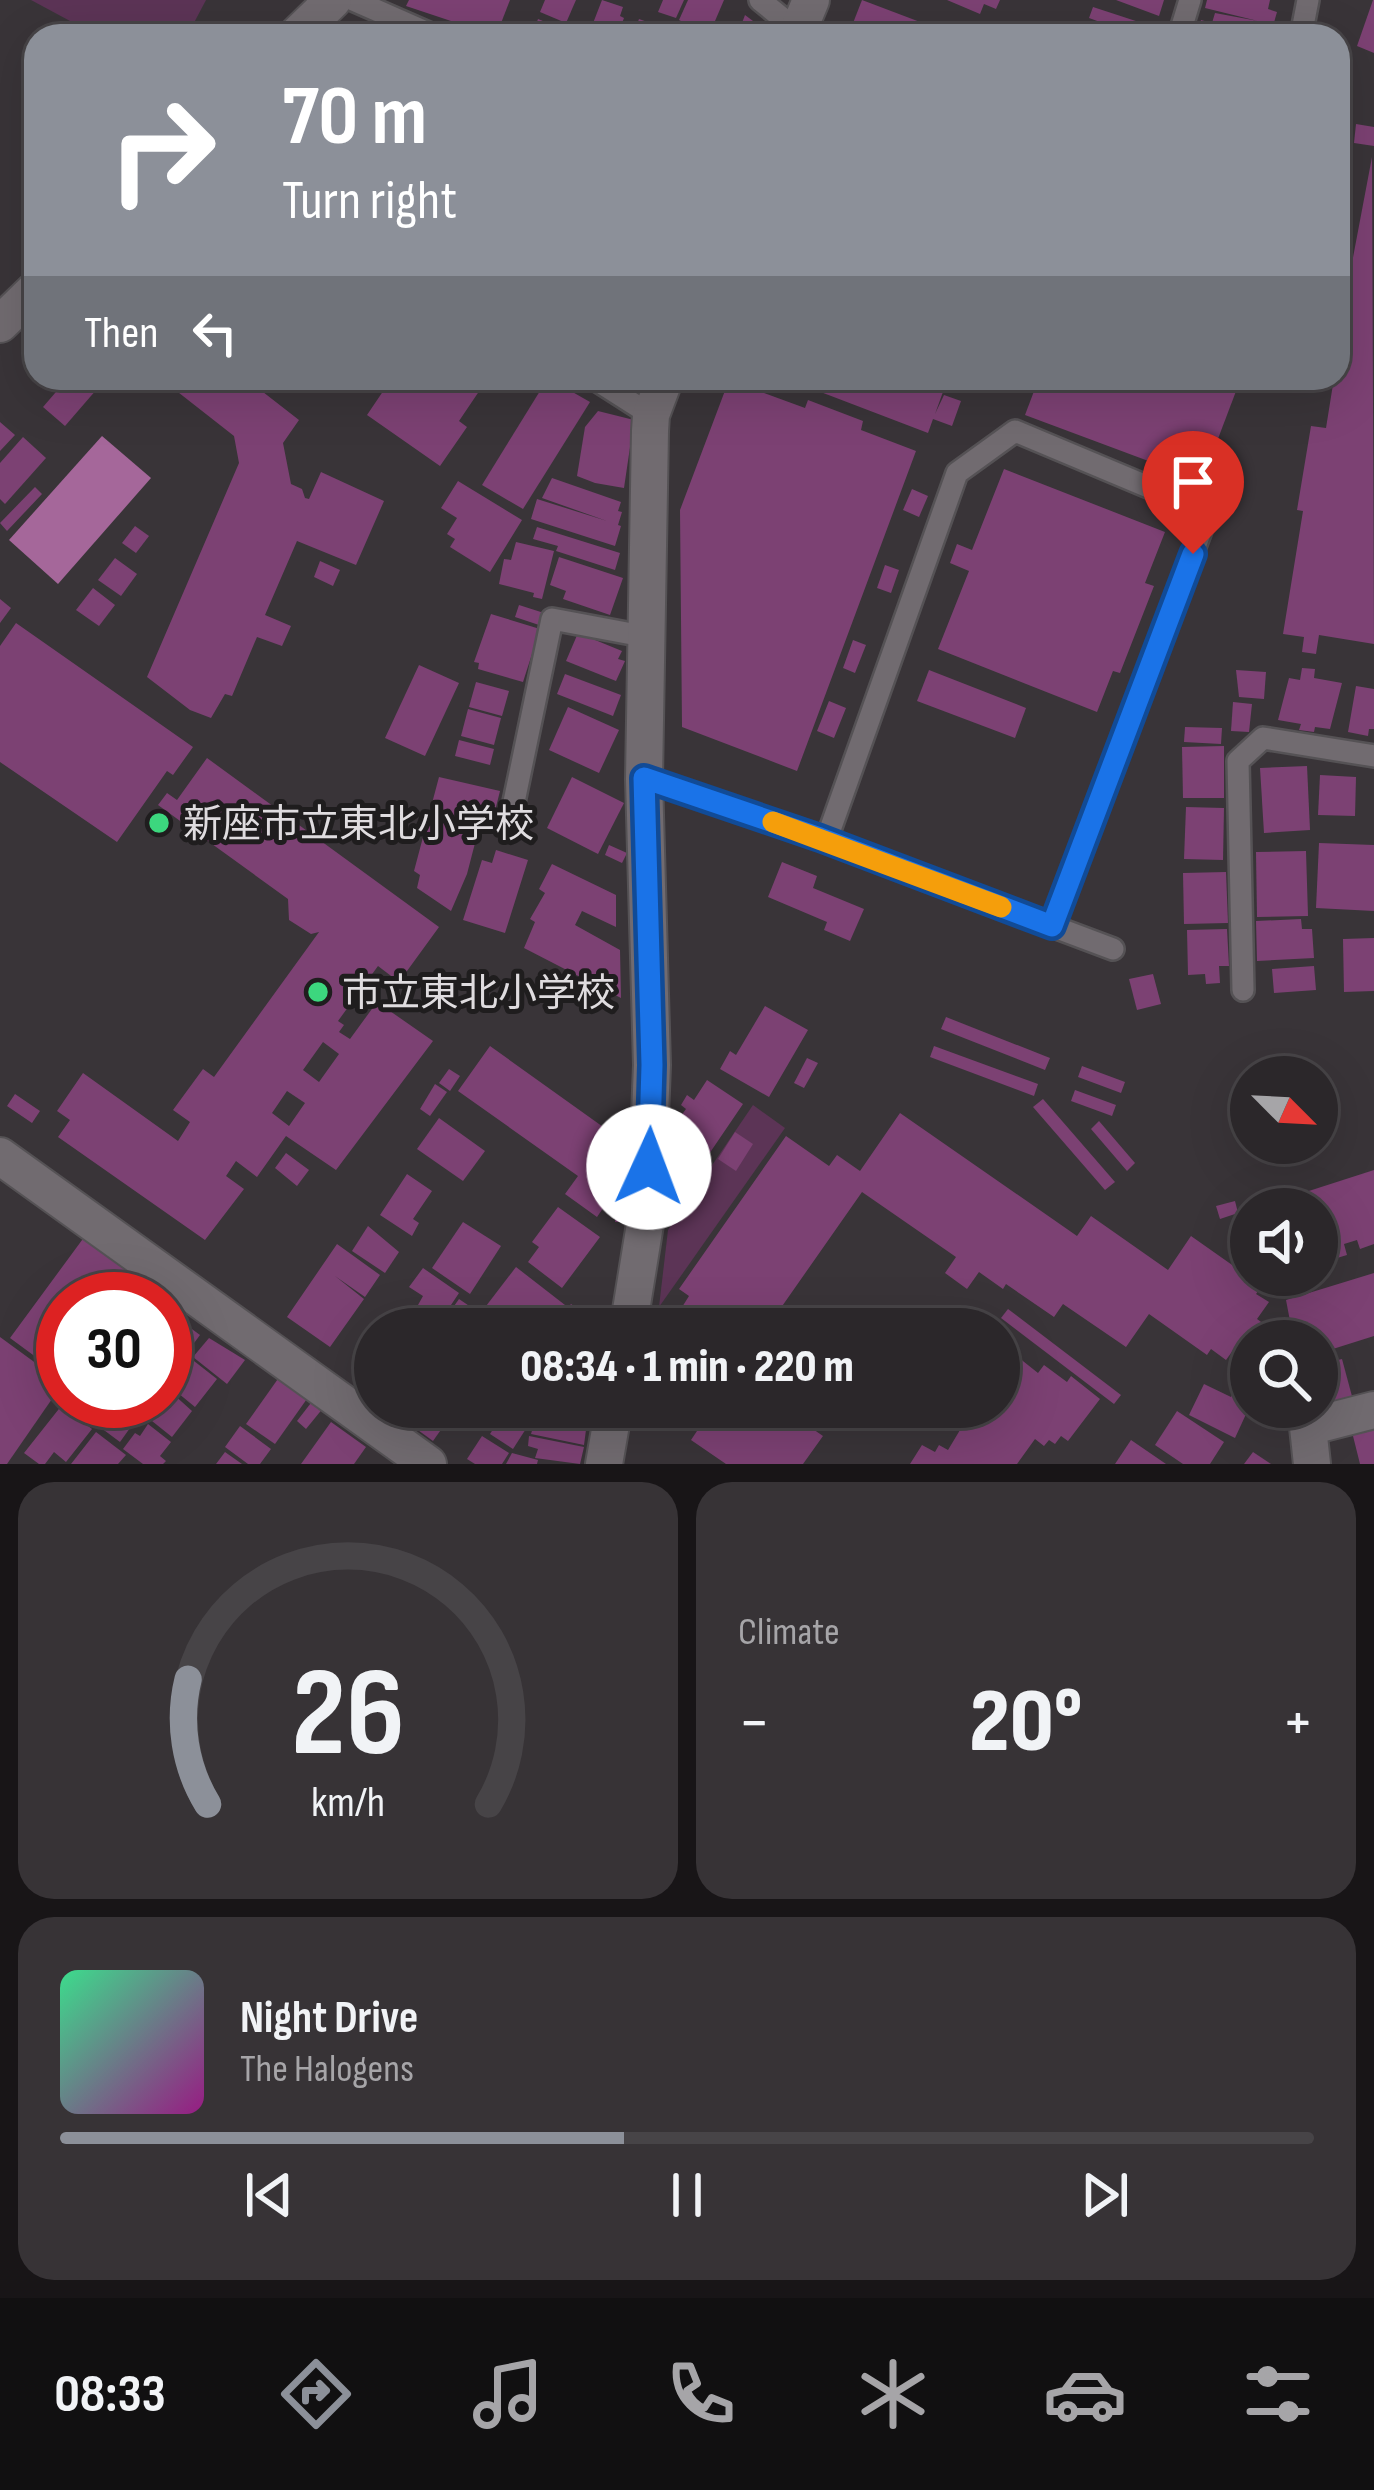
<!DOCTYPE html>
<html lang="en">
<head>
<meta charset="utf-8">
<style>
	body { margin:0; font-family:"Sofia Sans Condensed","Noto Sans JP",sans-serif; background:#373336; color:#f1f3f6; height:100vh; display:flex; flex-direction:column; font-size:45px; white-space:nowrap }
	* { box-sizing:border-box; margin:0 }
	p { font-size:39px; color:#a6a5a8 }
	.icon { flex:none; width:66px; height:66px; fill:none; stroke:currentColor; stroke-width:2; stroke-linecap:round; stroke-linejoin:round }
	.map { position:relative; height:1464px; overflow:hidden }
	.sheet { display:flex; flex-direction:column; gap:18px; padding:18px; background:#181517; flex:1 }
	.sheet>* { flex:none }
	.banner { position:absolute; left:24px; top:24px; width:1326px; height:366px; border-radius:36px; box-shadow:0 12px 48px #0002,0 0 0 3px #474447; background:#8c9099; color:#fff; overflow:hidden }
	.needle { width:78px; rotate:114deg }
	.controls { position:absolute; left:1230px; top:1056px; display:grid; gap:24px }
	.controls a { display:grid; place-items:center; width:108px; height:108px; border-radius:50%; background:#2b272a; box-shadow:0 12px 48px #0002,0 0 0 3px #474447; font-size:60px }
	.speed { position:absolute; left:36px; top:1272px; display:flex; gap:24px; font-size:60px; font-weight:700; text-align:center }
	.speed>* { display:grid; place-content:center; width:156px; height:156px; border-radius:50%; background:#2b272a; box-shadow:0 12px 48px #0002,0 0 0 3px #474447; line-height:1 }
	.speed .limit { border:18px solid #d22; background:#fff; color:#111 }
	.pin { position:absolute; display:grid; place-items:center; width:102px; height:102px; color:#fff; margin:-123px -51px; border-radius:50% 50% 50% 0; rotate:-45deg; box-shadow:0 0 12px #0007 }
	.pin .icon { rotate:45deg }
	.me { position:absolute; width:132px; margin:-66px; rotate:2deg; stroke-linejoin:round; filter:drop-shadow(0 0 9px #0008) }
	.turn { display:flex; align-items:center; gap:42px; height:252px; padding:0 60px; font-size:54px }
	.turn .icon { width:156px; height:156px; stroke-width:2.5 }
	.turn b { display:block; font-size:84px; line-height:102px }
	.then { display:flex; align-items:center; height:114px; padding:0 60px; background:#0003; gap:24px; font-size:45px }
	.big { font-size:90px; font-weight:800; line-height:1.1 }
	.sheet .card { flex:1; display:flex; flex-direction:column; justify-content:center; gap:18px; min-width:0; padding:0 42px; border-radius:36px; background:#373336 }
	.sheet .dial { align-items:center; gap:0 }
	.dial svg { height:312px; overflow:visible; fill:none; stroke:#474447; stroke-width:7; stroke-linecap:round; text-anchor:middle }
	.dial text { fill:#f1f3f6; stroke:none }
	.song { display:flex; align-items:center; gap:36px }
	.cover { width:144px; height:144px; border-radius:18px; background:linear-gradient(135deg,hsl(150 70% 55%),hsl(310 70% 35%)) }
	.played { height:12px; border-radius:6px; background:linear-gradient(90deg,#8c9099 45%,#474447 45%) }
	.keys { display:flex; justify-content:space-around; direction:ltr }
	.heat { display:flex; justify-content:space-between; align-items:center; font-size:66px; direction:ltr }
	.sheet .tiles { flex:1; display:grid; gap:18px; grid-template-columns:1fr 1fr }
	.card:last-child { grid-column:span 2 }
	.trip { position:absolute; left:354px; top:1308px; width:666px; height:120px; border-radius:60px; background:#2b272a; box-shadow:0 12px 48px #0002,0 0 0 3px #474447; font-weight:800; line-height:120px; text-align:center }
	.tab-bar { display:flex; height:192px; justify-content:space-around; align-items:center; background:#111011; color:#a6a5a8 }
	.tab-bar .icon { width:84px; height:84px }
	.tab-bar .selected { color:#8c9099 }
	.tab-bar b { font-size:54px; color:#f1f3f6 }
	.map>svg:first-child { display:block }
	.green { fill:#5c3456 }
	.water { fill:#a5679a }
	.building { fill:#7c4173; fill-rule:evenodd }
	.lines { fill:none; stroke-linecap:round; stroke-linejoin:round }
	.lane-casing { stroke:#555255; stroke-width:26 }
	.street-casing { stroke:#555255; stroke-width:40 }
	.secondary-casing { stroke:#555255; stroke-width:40 }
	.lane { stroke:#716b70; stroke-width:21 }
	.street { stroke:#716b70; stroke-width:36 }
	.secondary { stroke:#716b70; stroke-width:36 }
	.route-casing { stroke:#114b97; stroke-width:30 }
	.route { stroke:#1a73e8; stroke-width:21 }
	.slow { stroke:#f59e0b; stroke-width:21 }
	.poi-dot { fill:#3cd77e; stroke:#1f1d1e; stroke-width:4.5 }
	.labels { text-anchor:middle; stroke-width:10; stroke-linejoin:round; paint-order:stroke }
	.poi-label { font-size:39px; fill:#dfdcdf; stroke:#1f1d1e; text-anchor:start }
</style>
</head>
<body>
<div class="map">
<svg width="1374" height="1464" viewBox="0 0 1374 1464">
	<rect width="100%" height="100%" fill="#393438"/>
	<g class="green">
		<polygon points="31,0 206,0 187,36 98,36"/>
		<polygon points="753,1105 785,1128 659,1307 668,1230"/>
	</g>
	<polygon class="water" points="102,436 151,478 58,584 9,540"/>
	<g class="building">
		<polygon points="409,0 510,0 496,36 406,6"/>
		<polygon points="545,0 576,0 566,23 540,12"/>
		<polygon points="602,0 623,7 620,16 624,18 617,36 590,31"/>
		<polygon points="663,0 684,0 676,18 658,12"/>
		<polygon points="688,0 724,0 709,35 679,20"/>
		<polygon points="862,0 957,36 848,36"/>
		<polygon points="947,0 1000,0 996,9 984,4 980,14"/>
		<polygon points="1116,0 1164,0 1159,16"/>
		<polygon points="1207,0 1270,0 1268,9 1277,12 1273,26 1266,24 1263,36 1198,36 1201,20 1212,23 1215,13 1258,21 1205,8"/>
		<polygon points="1373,0 1374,0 1374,53 1357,46"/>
		<polygon points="1093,7 1145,24 1143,30 1160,36 1096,36 1100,22 1089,18"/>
		<polygon points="745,15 773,36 737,36"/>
		<polygon points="538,19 580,36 532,36"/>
		<polygon points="639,19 684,35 684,36 633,36"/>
		<polygon points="365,22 379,36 351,36"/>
		<polygon points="1356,124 1374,127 1374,146 1354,143"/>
		<polygon points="1372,157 1374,644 1319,635 1316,654 1302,652 1304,637 1283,634 1303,511 1297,510 1311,426 1326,428 1334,378 1338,378 1344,309 1338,308 1338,282 1348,284"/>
		<polygon points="68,378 84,378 97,389 65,426 43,407"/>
		<polygon points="160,378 245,378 299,420 283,443 291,484 302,489 305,498 309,499 321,472 384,501 356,565 297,541 265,615 291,626 282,646 257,637 232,696 225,694 211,718 190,710 147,677 239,463 234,436"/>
		<polygon points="392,378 500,378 494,387 486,381 459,421 467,427 440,466 367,415"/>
		<polygon points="548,378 590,402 523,509 482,485"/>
		<polygon points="784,378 948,378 935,414 944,395 961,401 952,426 933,419 928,433"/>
		<polygon points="1039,378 1241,378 1202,481 1025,415"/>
		<polygon points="729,380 805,408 808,400 863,421 861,430 916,451 797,771 682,727 680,510"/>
		<polygon points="598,411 634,420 624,488 595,483 577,476 585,427"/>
		<polygon points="0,422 15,435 0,451"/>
		<polygon points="23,437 46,458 5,504 0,499 0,463"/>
		<polygon points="1004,469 1165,532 1145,583 1154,586 1120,673 1113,671 1097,712 938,649 969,571 950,563 957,544 972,550"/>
		<polygon points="552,478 621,502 618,511 622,512 618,525 621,526 615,546 531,519 537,499 607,521 542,498"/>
		<polygon points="458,481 522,520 490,572 450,547 455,539 447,534 457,518 441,508"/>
		<polygon points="35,487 42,494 7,531 0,523"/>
		<polygon points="912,489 928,496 919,517 903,510"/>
		<polygon points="135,526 149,536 136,553 122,543"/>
		<polygon points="537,527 620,553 615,570 556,551 558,546 533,539"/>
		<polygon points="516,542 554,551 542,599 533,597 534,593 499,584 504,559 511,560"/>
		<polygon points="559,557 623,578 610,615 563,599 566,591 550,585"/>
		<polygon points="115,558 137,574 121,596 98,580"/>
		<polygon points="320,561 340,570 333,586 314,577"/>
		<polygon points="885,565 899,570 891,593 877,588"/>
		<polygon points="93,588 115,605 99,626 76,610"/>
		<polygon points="0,599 11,608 0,623"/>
		<polygon points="519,605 544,613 539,625 515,617"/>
		<polygon points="491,614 540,629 523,682 478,669 479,663 474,662"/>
		<polygon points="16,623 193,747 173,775 167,771 117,842 0,762 0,646"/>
		<polygon points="578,633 622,651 618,659 625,661 616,681 566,661"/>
		<polygon points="853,640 866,645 855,673 843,668"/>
		<polygon points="419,665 459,683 425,756 385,738"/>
		<polygon points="1302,668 1315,669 1314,678 1342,683 1330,729 1315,727 1314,732 1299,730 1301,724 1278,720 1289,678 1300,680"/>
		<polygon points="929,670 1026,708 1015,738 917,701"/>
		<polygon points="1236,670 1266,672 1264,699 1239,697"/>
		<polygon points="565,674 621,695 613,716 557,694"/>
		<polygon points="476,682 509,691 502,716 469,707"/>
		<polygon points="1356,686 1374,689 1374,729 1369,729 1368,736 1348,732"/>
		<polygon points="829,701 846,708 834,738 817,731"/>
		<polygon points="1233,702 1252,704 1249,732 1231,731"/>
		<polygon points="568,707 619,730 599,773 549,750"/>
		<polygon points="468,709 501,718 494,745 461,736"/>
		<polygon points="1185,727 1222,728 1221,744 1184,742"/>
		<polygon points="459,740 494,749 490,765 455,756"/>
		<polygon points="1224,746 1224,798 1183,798 1182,747"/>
		<path d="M207 758 439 927 399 982 378 966 338 1021 344 1025 339 1032 350 1039 377 1002 433 1041 336 1170 286 1136 257 1177 236 1161 226 1176 244 1189 205 1240 58 1137 70 1120 57 1111 83 1073 178 1141 190 1122 173 1110 203 1069 214 1077 319 932 311 934 289 920 288 899 158 805 167 793 177 800ZM323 1042 339 1054 319 1082 303 1070ZM287 1091 305 1103 289 1126 272 1113Z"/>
		<polygon points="1307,766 1310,830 1264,833 1260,768"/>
		<polygon points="1320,775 1356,777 1355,816 1318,815"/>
		<polygon points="439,777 500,791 492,823 481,820 467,874 451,911 417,888 420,875 414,871"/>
		<polygon points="572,777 624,803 598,854 547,828"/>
		<polygon points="1186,807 1224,808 1223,860 1184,859"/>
		<polygon points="1319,843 1374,845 1374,911 1316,908"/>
		<polygon points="609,845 627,853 622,863 605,855"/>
		<polygon points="496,850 528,860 505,933 463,920 482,860 492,863"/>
		<polygon points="1306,851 1308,916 1257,917 1256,852"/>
		<polygon points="782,862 817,876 813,888 864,909 850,941 824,930 827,922 768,897"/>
		<polygon points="552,864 616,895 616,927 582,911 575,925 620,950 621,998 524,948 535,922 530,919 545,893 539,889"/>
		<polygon points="1226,872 1228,923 1184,924 1183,873"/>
		<polygon points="1301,919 1302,929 1312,929 1314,958 1257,961 1256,921"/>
		<polygon points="1227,929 1229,966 1219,966 1220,983 1206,984 1205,974 1188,975 1187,930"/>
		<polygon points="1374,938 1374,991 1344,992 1343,939"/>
		<polygon points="1314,966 1316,990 1274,993 1272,969"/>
		<polygon points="1153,974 1161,1004 1137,1010 1129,979"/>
		<polygon points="765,1006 808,1030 769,1097 720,1069 730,1051 736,1055"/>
		<polygon points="946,1017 1050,1058 1045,1070 941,1029"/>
		<polygon points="490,1046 606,1129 602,1135 621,1148 610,1162 619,1167 601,1191 610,1198 597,1217 565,1194 578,1176 458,1091"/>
		<polygon points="934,1046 1038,1084 1034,1096 930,1057"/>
		<polygon points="807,1058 818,1063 804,1088 794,1083"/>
		<polygon points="1082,1066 1125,1082 1121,1093 1078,1077"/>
		<polygon points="449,1069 460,1076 450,1091 439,1083"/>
		<polygon points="707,1080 743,1104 709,1154 672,1128 686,1109 681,1105 687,1095 694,1100"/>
		<polygon points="435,1084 447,1092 430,1116 420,1109"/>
		<polygon points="1075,1090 1116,1105 1112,1116 1071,1101"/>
		<polygon points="15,1094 40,1111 32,1123 7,1106"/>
		<polygon points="1043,1099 1115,1182 1105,1190 1033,1107"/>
		<polygon points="900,1113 1077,1236 1091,1216 1168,1270 1191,1236 1262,1286 1256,1294 1269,1302 1257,1319 1271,1329 1262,1341 1251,1341 1251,1350 1239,1342 1226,1360 1211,1349 1207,1355 1149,1314 1126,1347 1063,1304 1054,1317 1006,1284 1003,1289 979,1272 967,1289 945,1273 956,1257 862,1192 771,1322 780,1329 690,1329 694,1323 679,1312 689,1296 679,1289 786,1136 829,1166 837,1155 860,1171"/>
		<polygon points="439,1118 485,1151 463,1181 417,1149"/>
		<polygon points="1099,1121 1135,1163 1127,1171 1091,1129"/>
		<polygon points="735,1132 753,1144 736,1171 718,1159"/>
		<polygon points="670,1148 704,1170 674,1215 668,1218"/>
		<polygon points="286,1153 309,1170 297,1186 275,1168"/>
		<polygon points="1374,1170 1374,1244 1360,1249 1357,1240 1344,1244 1347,1255 1317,1264 1317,1209 1253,1209"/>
		<polygon points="407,1174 432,1191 413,1219 419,1223 412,1236 380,1215"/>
		<polygon points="616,1179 624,1179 623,1222 615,1222"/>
		<polygon points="1235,1201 1238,1213 1220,1219 1216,1206"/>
		<polygon points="558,1207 600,1237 562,1288 528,1262 539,1247 532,1242"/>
		<polygon points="463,1222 501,1246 470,1294 432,1268"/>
		<polygon points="368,1226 399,1252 385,1273 352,1251"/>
		<polygon points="85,1236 145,1280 131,1299 63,1299 63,1377 10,1338"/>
		<polygon points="337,1244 380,1275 365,1297 335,1276 364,1299 330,1347 287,1317"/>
		<polygon points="516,1267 565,1305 546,1329 508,1329 483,1310"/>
		<polygon points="423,1268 459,1293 441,1320 418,1305 423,1296 409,1287"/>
		<polygon points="1374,1273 1374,1336 1317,1354 1317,1341 1300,1341 1294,1320 1290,1321 1286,1300"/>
		<polygon points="459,1299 484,1316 475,1329 438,1329"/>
		<polygon points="571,1304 605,1329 552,1329"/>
		<polygon points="1008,1309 1121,1395 1114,1404 1001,1318"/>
		<polygon points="170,1313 200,1335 183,1358 165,1344 165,1320"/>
		<polygon points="0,1337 63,1383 7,1464 0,1464"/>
		<polygon points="209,1338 245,1360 227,1384 193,1357"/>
		<polygon points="999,1342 1038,1373 1044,1365 1067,1382 1071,1376 1100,1399 1068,1441 1061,1436 1055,1444 1049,1440 1044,1446 1035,1439 1017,1464 910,1464 922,1445 935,1452 939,1445 948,1450 960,1430 944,1420 951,1407 999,1407"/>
		<polygon points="165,1348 181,1361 165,1382"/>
		<polygon points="1342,1359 1353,1400 1317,1409 1317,1365"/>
		<polygon points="194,1361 217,1379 195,1407 167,1384 179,1368 185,1373"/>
		<polygon points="1245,1369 1251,1372 1251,1407 1280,1407 1271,1424 1247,1412 1235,1438 1189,1415 1204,1384 1231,1397"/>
		<polygon points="280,1376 309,1396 275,1444 246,1424"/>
		<polygon points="172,1393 192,1411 172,1437 147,1417"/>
		<polygon points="314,1399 324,1407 306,1429 297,1421"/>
		<polygon points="90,1401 108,1401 135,1421 120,1442 81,1413"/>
		<polygon points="120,1401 152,1401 141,1416"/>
		<polygon points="62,1405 92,1429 66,1462 54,1452 45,1464 39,1464 24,1453"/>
		<polygon points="382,1407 419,1407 407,1425"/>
		<polygon points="424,1407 457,1407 433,1441 411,1425"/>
		<polygon points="507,1407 538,1410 513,1449 490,1434"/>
		<polygon points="552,1407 589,1407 584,1445 531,1434 534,1424 549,1420 550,1415 577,1420 550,1413"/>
		<polygon points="700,1407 781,1407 823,1436 803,1464 726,1464 691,1440 709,1413"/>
		<polygon points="805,1407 830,1407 840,1414 833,1425"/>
		<polygon points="1177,1411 1224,1442 1210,1464 1183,1464 1155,1445"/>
		<polygon points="331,1422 366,1447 354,1464 301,1464"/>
		<polygon points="148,1424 171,1442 160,1456 166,1461 163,1464 143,1464 123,1449 135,1433 140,1436"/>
		<polygon points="240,1426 271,1449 260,1464 248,1464 225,1447"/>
		<polygon points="1374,1426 1374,1464 1360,1464 1352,1432"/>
		<polygon points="96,1432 126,1455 118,1464 71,1464"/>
		<polygon points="482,1436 509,1453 502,1464 475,1464 467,1459"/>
		<polygon points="529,1436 584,1447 580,1464 535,1458 538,1449 528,1446"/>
		<polygon points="1131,1440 1166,1464 1115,1464"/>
		<polygon points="225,1452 242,1464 216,1464"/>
		<polygon points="1253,1452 1271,1464 1244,1464"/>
		<polygon points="512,1453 538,1460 537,1464 506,1464"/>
	</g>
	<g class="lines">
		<defs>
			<g id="lane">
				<polyline points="353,0 435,36"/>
				<polyline points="760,0 798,31"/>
				<polyline points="1179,36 1190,0"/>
				<polyline points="1301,36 1308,0"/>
				<polyline points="593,378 651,415"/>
				<polyline points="644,779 820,839 1113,949"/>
				<polyline points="509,826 552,619 648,637"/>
				<polyline points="826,841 957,473 1015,431 1208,512 1052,926"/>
				<polyline points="1243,990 1238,761 1263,738 1374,756"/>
			</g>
			<g id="street">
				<polyline points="796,36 811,0"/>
				<polyline points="0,1156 428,1464"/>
				<polyline points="628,1329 646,1218 652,1065 644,779 650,431 651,415 665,378"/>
				<polyline points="604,1464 614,1407"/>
				<polyline points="1312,1464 1308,1427 1374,1410"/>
			</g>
			<g id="secondary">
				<polyline points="296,36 333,0"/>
				<polyline points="0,324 36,289"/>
			</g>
		</defs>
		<use href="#lane" class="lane-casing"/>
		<use href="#street" class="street-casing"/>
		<use href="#secondary" class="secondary-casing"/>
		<use href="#lane" class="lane"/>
		<use href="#street" class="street"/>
		<use href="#secondary" class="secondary"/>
	</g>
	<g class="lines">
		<defs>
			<polyline id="route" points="649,1167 652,1065 644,778 820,838 1052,926 1193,554"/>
		</defs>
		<use href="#route" class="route-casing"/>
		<use href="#route" class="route"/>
		<polyline class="slow" points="773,822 1001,907"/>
	</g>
	<g class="poi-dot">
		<circle cx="159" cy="823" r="12"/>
		<circle cx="318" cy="992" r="12"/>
	</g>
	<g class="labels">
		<g class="poi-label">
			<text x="183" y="837">新座市立東北小学校</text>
			<text x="342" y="1006">市立東北小学校</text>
		</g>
	</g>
</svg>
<div class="controls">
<a><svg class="needle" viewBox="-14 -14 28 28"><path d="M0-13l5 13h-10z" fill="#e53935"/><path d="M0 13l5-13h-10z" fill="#a6a5a8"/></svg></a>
<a><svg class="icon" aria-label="sound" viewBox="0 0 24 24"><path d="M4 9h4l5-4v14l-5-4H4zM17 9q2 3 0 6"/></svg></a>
<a><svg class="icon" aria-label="search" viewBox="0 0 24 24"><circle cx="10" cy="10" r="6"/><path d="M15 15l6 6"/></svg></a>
</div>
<div class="speed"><div class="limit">30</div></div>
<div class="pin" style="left:1193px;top:554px;background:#d93025"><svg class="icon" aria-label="arrive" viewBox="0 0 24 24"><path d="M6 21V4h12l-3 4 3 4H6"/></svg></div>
<svg class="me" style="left:649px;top:1167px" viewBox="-20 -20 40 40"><circle r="19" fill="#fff"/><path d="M0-13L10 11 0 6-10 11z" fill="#1a73e8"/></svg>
<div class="trip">08:34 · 1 min · 220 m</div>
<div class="banner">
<div class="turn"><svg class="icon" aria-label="right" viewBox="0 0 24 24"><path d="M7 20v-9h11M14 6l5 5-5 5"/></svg><div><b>70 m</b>Turn right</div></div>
<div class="then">Then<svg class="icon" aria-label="left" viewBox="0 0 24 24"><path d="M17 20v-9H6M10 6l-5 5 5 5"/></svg></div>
</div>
</div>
<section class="sheet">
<div class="tiles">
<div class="card dial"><svg viewBox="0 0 100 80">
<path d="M14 69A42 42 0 1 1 86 69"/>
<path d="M14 69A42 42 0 0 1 9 37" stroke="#8c9099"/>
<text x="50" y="56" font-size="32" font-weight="700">26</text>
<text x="50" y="72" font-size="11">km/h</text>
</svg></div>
<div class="card"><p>Climate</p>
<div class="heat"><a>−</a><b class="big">20°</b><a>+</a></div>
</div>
<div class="card">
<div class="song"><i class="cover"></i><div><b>Night Drive</b><p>The Halogens</p></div></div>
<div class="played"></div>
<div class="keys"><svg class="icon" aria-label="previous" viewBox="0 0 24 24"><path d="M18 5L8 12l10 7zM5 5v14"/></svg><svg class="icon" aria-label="pause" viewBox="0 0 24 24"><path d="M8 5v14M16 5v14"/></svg><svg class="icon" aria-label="next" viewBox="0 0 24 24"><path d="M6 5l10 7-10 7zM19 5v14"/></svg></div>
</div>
</div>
</section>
<nav class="tab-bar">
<b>08:33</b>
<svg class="icon selected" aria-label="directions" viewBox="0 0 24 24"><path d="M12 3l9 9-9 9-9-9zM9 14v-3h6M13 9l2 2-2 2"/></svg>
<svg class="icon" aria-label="music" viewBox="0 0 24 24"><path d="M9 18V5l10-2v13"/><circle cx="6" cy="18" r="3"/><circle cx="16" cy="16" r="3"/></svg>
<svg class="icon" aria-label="phone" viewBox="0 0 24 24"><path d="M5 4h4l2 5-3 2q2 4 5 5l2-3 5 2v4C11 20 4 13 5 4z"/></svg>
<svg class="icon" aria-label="climate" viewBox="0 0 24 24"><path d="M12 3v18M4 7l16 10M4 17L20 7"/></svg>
<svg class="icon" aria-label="car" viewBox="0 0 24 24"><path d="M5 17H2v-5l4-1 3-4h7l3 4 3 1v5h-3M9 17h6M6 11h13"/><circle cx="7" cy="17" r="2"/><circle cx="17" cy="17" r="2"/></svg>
<svg class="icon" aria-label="filters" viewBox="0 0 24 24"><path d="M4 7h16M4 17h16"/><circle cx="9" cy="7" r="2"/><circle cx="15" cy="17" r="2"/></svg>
</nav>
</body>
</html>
